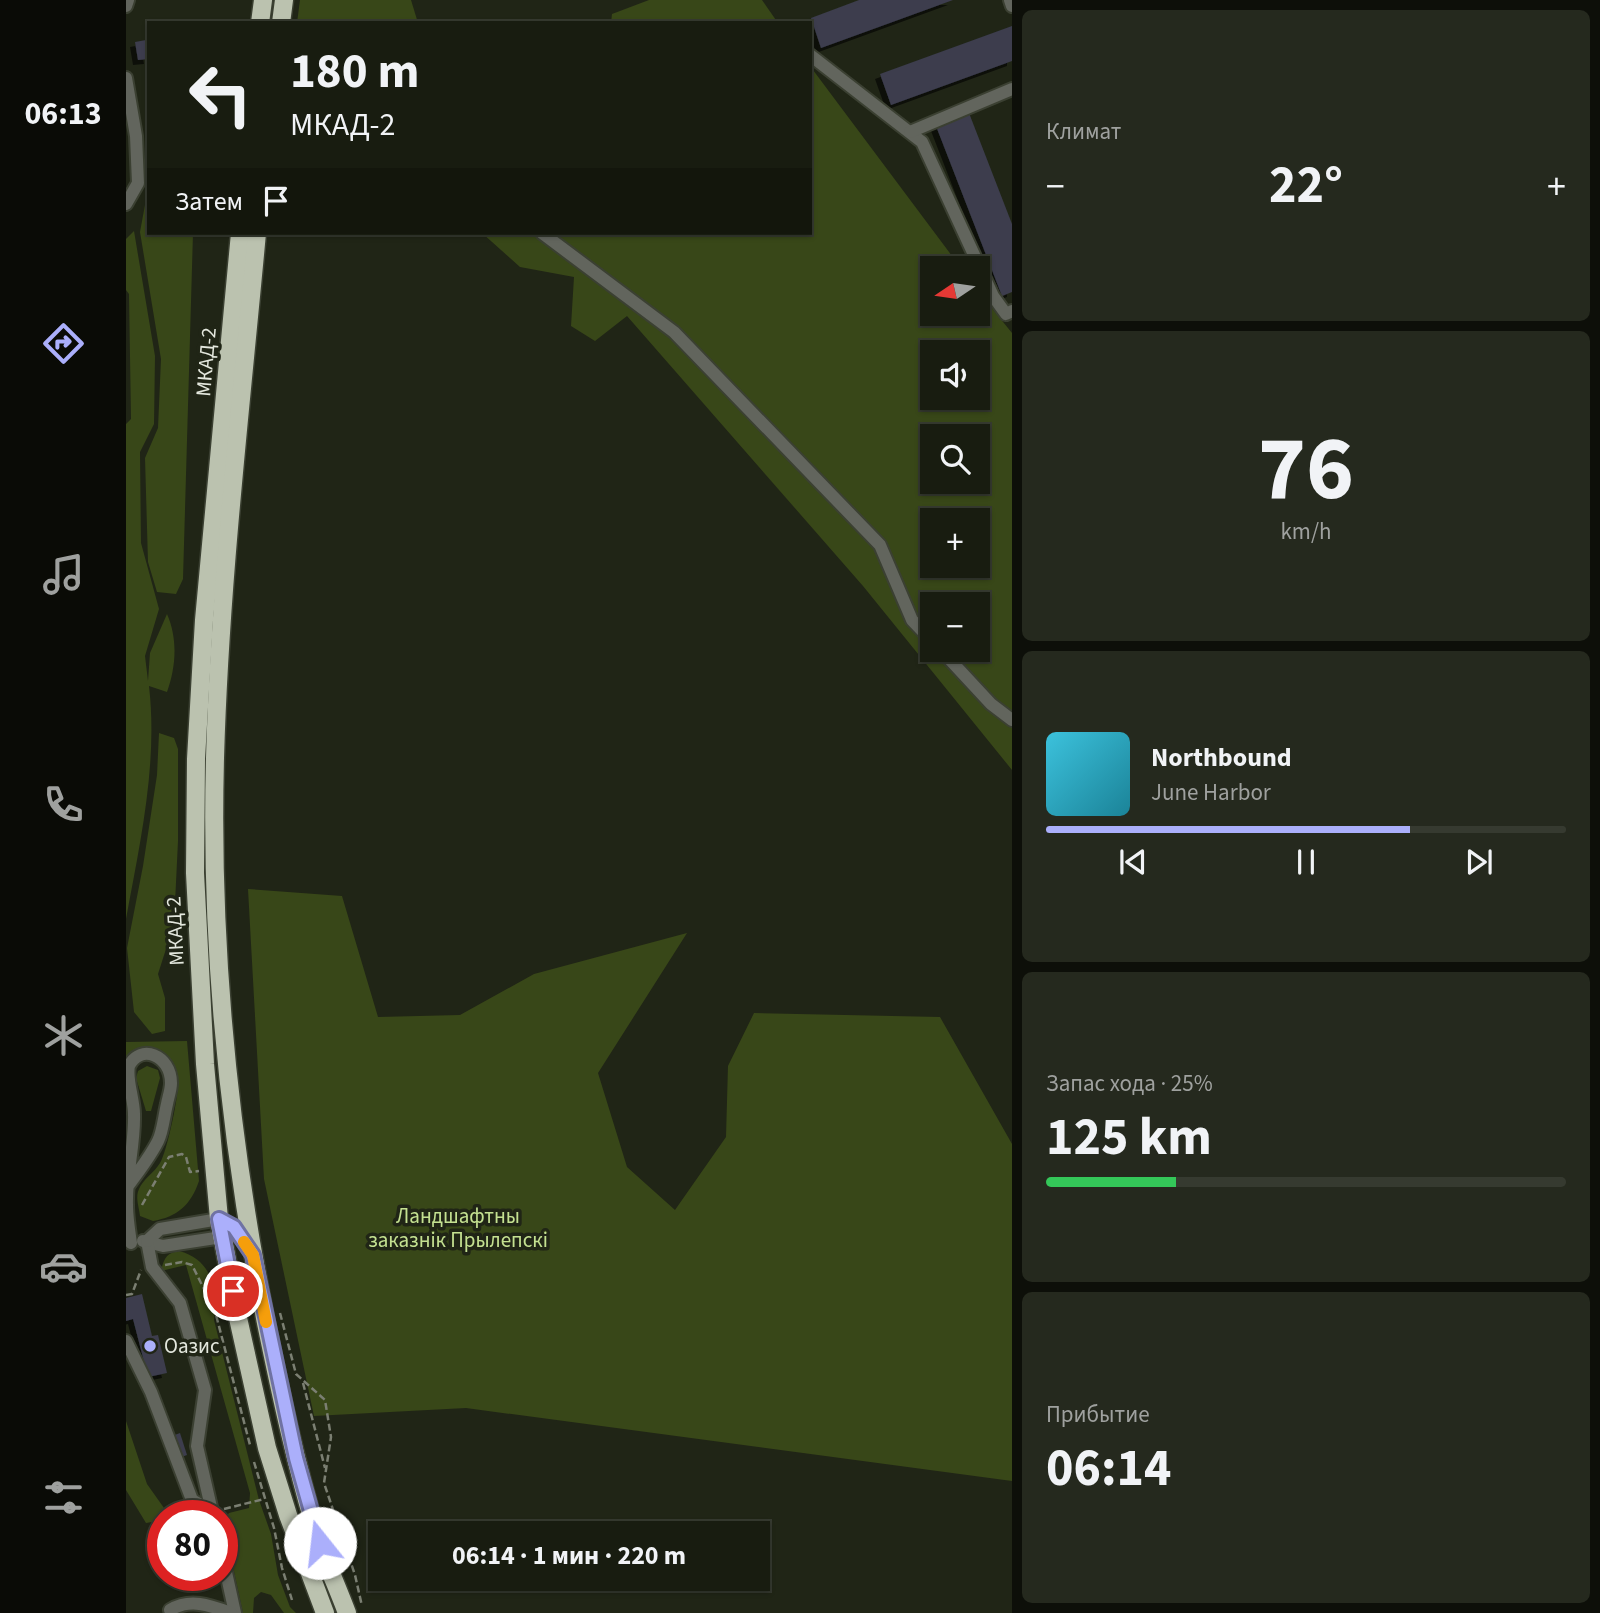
<!DOCTYPE html>
<html lang="ru">
<head>
<meta charset="utf-8">
<style>
	body { margin:0; font-family:"Source Sans 3",sans-serif; background:#25291e; color:#f1f3f6; height:100vh; display:flex; flex-direction:column; font-size:26px; white-space:nowrap }
	* { box-sizing:border-box; margin:0 }
	p { font-size:23px; color:#9fa19f }
	.icon { flex:none; width:38px; height:38px; fill:none; stroke:currentColor; stroke-width:2; stroke-linecap:round; stroke-linejoin:round }
	.map { position:relative; flex:1; overflow:hidden }
	.drawer { display:flex; flex-direction:column; gap:10px; padding:10px; background:#0d0f09; width:588px }
	.drawer>* { flex:none }
	.guide { position:absolute; left:21px; top:21px; width:665px; height:214px; border-radius:0px; box-shadow:0 2px 5px #0004,0 0 0 2px #363a30; background:#181c10; color:#f1f3f6; overflow:hidden }
	.needle { width:46px; rotate:257deg }
	.buttons { position:absolute; left:794px; top:256px; display:grid; gap:14px }
	.buttons a { display:grid; place-items:center; width:70px; height:70px; border-radius:0px; background:#181c10; box-shadow:0 2px 5px #0004,0 0 0 2px #363a30; font-size:35px }
	.speed { position:absolute; left:21px; top:1500px; display:flex; gap:14px; font-size:35px; font-weight:700; text-align:center }
	.speed>* { display:grid; place-content:center; width:91px; height:91px; border-radius:50%; background:#181c10; box-shadow:0 2px 5px #0004,0 0 0 2px #363a30; line-height:1 }
	.speed .limit { border:10px solid #d22; background:#fff; color:#111 }
	.pin { position:absolute; display:grid; place-items:center; width:60px; height:60px; color:#fff; margin:-30px; border:4px solid #fff; border-radius:50%; box-shadow:0 2px 7px #0007 }
	.me { position:absolute; width:77px; margin:-38px; rotate:344deg; stroke-linejoin:round; filter:drop-shadow(0 0 5px #0008) }
	.turn { display:flex; align-items:center; gap:24px; height:147px; padding:0 28px; font-size:32px }
	.turn .icon { width:91px; height:91px; stroke-width:2.5 }
	.turn b { display:block; font-size:49px; line-height:60px }
	.then { display:flex; align-items:center; height:66px; padding:0 28px; background:#0003; gap:14px; font-size:26px }
	.big { font-size:52px; font-weight:700; line-height:1.1 }
	.drawer .widget { flex:1; display:flex; flex-direction:column; justify-content:center; gap:10px; min-width:0; padding:0 24px; border-radius:10px; background:#25291e }
	.drawer .dial { align-items:center; gap:0 }
	.dial b { font-size:91px; line-height:1 }
	.song { display:flex; align-items:center; gap:21px }
	.cover { width:84px; height:84px; border-radius:10px; background:linear-gradient(135deg,hsl(190 70% 55%),hsl(190 70% 35%)) }
	.played { height:7px; border-radius:4px; background:linear-gradient(90deg,#abaffb 70%,#363a30 70%) }
	.keys { display:flex; justify-content:space-around; direction:ltr }
	.heat { display:flex; justify-content:space-between; align-items:center; font-size:38px; direction:ltr }
	.charge { height:10px; border-radius:5px; background:linear-gradient(90deg,#34c759 25%,#363a30 0) }
	.trip { position:absolute; left:242px; top:1521px; width:402px; height:70px; border-radius:0px; background:#181c10; box-shadow:0 2px 5px #0004,0 0 0 2px #363a30; font-weight:700; line-height:70px; text-align:center }
	main { display:flex; flex:1; min-height:0 }
	.menu { display:flex; flex-direction:column; width:126px; justify-content:space-around; align-items:center; background:#0a0b06; color:#9fa19f }
	.menu .icon { width:49px; height:49px }
	.menu .active { color:#abaffb }
	.menu b { font-size:32px; color:#f1f3f6 }
	.map>svg:first-child { display:block }
	.green { fill:#384718; fill-rule:evenodd }
	.building { fill:#3c3d4d; filter:url(#shadow) }
	.lines { fill:none; stroke-linecap:round; stroke-linejoin:round }
	.minor-casing { stroke:#3b4032; stroke-width:16 }
	.highway-casing { stroke:#3b4032; stroke-width:21 }
	.path { stroke:#7b7f72; stroke-width:2.5; stroke-dasharray:7 3.5; stroke-linecap:butt }
	.minor { stroke:#62655d; stroke-width:12 }
	.highway { stroke:#bbc2af; stroke-width:18 }
	.route-casing { stroke:#6f72a3; stroke-width:18 }
	.route { stroke:#abaffb; stroke-width:12 }
	.slow { stroke:#f59e0b; stroke-width:12 }
	.poi-dot { fill:#abaffb; stroke:#202516; stroke-width:2.5 }
	.labels { text-anchor:middle; stroke-width:7; stroke-linejoin:round; paint-order:stroke }
	.street-label { font-size:21px; fill:#e4e8de; stroke:#202516 }
	.park-label { font-size:21px; fill:#c4e191; stroke:#202516 }
	.poi-label { font-size:21px; fill:#e4e8de; stroke:#202516; text-anchor:start }
</style>
</head>
<body>
<main>
<nav class="menu">
<b>06:13</b>
<svg class="icon active" aria-label="directions" viewBox="0 0 24 24"><path d="M12 3l9 9-9 9-9-9zM9 14v-3h6M13 9l2 2-2 2"/></svg>
<svg class="icon" aria-label="music" viewBox="0 0 24 24"><path d="M9 18V5l10-2v13"/><circle cx="6" cy="18" r="3"/><circle cx="16" cy="16" r="3"/></svg>
<svg class="icon" aria-label="phone" viewBox="0 0 24 24"><path d="M5 4h4l2 5-3 2q2 4 5 5l2-3 5 2v4C11 20 4 13 5 4z"/></svg>
<svg class="icon" aria-label="climate" viewBox="0 0 24 24"><path d="M12 3v18M4 7l16 10M4 17L20 7"/></svg>
<svg class="icon" aria-label="car" viewBox="0 0 24 24"><path d="M5 17H2v-5l4-1 3-4h7l3 4 3 1v5h-3M9 17h6M6 11h13"/><circle cx="7" cy="17" r="2"/><circle cx="17" cy="17" r="2"/></svg>
<svg class="icon" aria-label="filters" viewBox="0 0 24 24"><path d="M4 7h16M4 17h16"/><circle cx="9" cy="7" r="2"/><circle cx="15" cy="17" r="2"/></svg>
</nav>
<div class="map">
<svg width="886" height="1613" viewBox="0 0 886 1613">
	<defs>
		<filter id="shadow"><feDropShadow dx="-5" dy="5" stdDeviation="0" flood-color="#0009"/></filter>
	</defs>
	<rect width="100%" height="100%" fill="#202516"/>
	<g class="green">
		<polygon points="174,0 285,0 292,23 171,23"/>
		<polygon points="523,0 636,0 652,23 485,23 486,14"/>
		<path d="M684 66 835 268H807V313H852V291L886 333V770L737 586 501 316 469 341 445 326 448 277 394 267 356 233H684ZM807 352H852V397H807ZM807 436H852V481H807ZM807 520H852V565H807ZM807 604H852V649H807Z"/>
		<polygon points="23,183 23,233 67,233 57,579 50,594 31,592 22,562 19,458 32,428 35,359 14,232"/>
		<path d="M8 231 29 356 28 424 14 452 15 543 33 609 19 656 22 681 24 653 41 614C52 639 50 667 41 692L23 686C32 764 14 843 0 919V424L5 419 3 294 0 290V239Z"/>
		<polygon points="33,733 48,738 52,749 52,841 48,924 32,974 39,998 39,1031 26,1034 8,1012 1,948 17,866 31,775"/>
		<polygon points="122,889 216,896 252,1017 334,1015 408,974 561,933 472,1073 501,1167 549,1210 600,1137 602,1066 628,1013 814,1017 886,1144 886,1481 340,1408 188,1416 138,1179"/>
		<path d="M61 1041 73 1181C65 1205 51 1217 27 1221L14 1216C13 1207 9 1197 13 1189 17 1179 28 1173 34 1163 41 1152 54 1091 52 1078 51 1066 43 1053 30 1050 20 1047 7 1052 0 1059V1042Z"/>
		<polygon points="21,1066 32,1070 34,1078 25,1111 20,1111 10,1078 12,1071"/>
		<path d="M53 1251C87 1260 92 1291 88 1320L133 1500 145 1534 152 1575 164 1607 170 1613H158L145 1595 135 1592 128 1598 127 1613H117L97 1521 103 1513 123 1508 124 1493 60 1265 35 1271C38 1259 40 1253 53 1251Z"/>
		<polygon points="0,1421 21,1484 38,1508 32,1521 20,1523 0,1490"/>
	</g>
	<g class="building">
		<polygon points="733,0 827,0 695,48 685,18"/>
		<polygon points="886,26 886,61 765,105 754,74"/>
		<polygon points="20,40 23,59 12,60 9,42"/>
		<polygon points="843,113 886,224 886,292 876,296 810,126"/>
		<polygon points="16,1294 26,1336 32,1335 41,1373 22,1377 7,1319 0,1321 0,1298"/>
		<polygon points="54,1433 61,1455 53,1458 46,1436"/>
	</g>
	<g class="lines">
		<defs>
			<g id="minor">
				<polyline points="884,0 886,6"/>
				<polyline points="0,6 2,0"/>
				<polyline points="684,55 796,142 867,296 880,314 886,311"/>
				<polyline points="0,78 10,136 12,183 0,204"/>
				<polyline points="784,132 886,89"/>
				<polyline points="416,233 548,332 754,545 786,620 807,642"/>
				<polyline points="814,649 865,704 886,720"/>
				<path d="M2 1186C12 1172 24 1157 32 1141 37 1131 38 1116 41 1104 42 1098 45 1090 45 1083 45 1055 14 1043 3 1066 0 1079 8 1099 8 1114 9 1144 0 1174 1 1205 1 1217 3 1230 5 1243"/>
				<polyline points="17,1241 37,1246 96,1237"/>
				<polyline points="21,1241 26,1267 54,1303 79,1390 71,1446 87,1516"/>
				<polyline points="21,1241 34,1229 93,1219"/>
				<polyline points="0,1341 25,1392 66,1500 86,1512"/>
				<polyline points="96,1554 109,1613"/>
				<path d="M44 1610C64 1598 83 1605 105 1613"/>
			</g>
			<g id="highway">
				<polyline points="134,23 137,0"/>
				<polyline points="155,23 158,0"/>
				<polyline points="114,233 78,620 70,759 69,873 79,1064 93,1219 112,1318 141,1448 162,1515 199,1613"/>
				<path d="M131 233C115 407 94 582 89 758 84 947 103 1137 140 1323 155 1396 171 1470 193 1541 201 1565 212 1589 221 1613"/>
			</g>
		</defs>
		<use href="#minor" class="minor-casing"/>
		<use href="#highway" class="highway-casing"/>
		<g class="path">
			<polyline points="16,1205 43,1157 56,1154 60,1157 64,1172 73,1171"/>
			<polyline points="39,1265 56,1262 66,1265 89,1311 124,1445"/>
			<polyline points="0,1295 6,1294 15,1270"/>
			<polyline points="154,1313 170,1374 199,1400 205,1437 198,1483 229,1575 236,1606"/>
			<polyline points="177,1383 199,1468"/>
			<polyline points="128,1462 148,1528 156,1568 166,1600"/>
			<polyline points="98,1509 138,1499"/>
		</g>
		<use href="#minor" class="minor"/>
		<use href="#highway" class="highway"/>
	</g>
	<g class="lines">
		<defs>
			<polyline id="route" points="107,1291 93,1219 108,1227 127,1255 170,1458 194,1543"/>
		</defs>
		<use href="#route" class="route-casing"/>
		<use href="#route" class="route"/>
		<polyline class="slow" points="118,1242 127,1255 140,1322"/>
	</g>
	<circle class="poi-dot" cx="24" cy="1346" r="7"/>
	<g class="labels">
		<g class="street-label">
			<text transform="translate(80 362) rotate(-85)" y="7">МКАД-2</text>
			<text transform="translate(49 931) rotate(-93)" y="7">МКАД-2</text>
		</g>
		<g class="park-label">
			<text x="332" y="1223">Ландшафтны<tspan x="332" dy="24">заказнік Прылепскі</tspan></text>
		</g>
		<g class="poi-label">
			<text x="38" y="1353">Оазис</text>
		</g>
	</g>
</svg>
<div class="buttons">
<a><svg class="needle" viewBox="-14 -14 28 28"><path d="M0-13l5 13h-10z" fill="#e53935"/><path d="M0 13l5-13h-10z" fill="#9fa19f"/></svg></a>
<a><svg class="icon" aria-label="sound" viewBox="0 0 24 24"><path d="M4 9h4l5-4v14l-5-4H4zM17 9q2 3 0 6"/></svg></a>
<a><svg class="icon" aria-label="search" viewBox="0 0 24 24"><circle cx="10" cy="10" r="6"/><path d="M15 15l6 6"/></svg></a>
<a>+</a>
<a>−</a>
</div>
<div class="speed"><div class="limit">80</div></div>
<div class="pin" style="left:107px;top:1291px;background:#d93025"><svg class="icon" aria-label="arrive" viewBox="0 0 24 24"><path d="M6 21V4h12l-3 4 3 4H6"/></svg></div>
<svg class="me" style="left:194px;top:1543px" viewBox="-20 -20 40 40"><circle r="19" fill="#fff"/><path d="M0-13L10 11 0 6-10 11z" fill="#abaffb"/></svg>
<div class="trip">06:14 · 1 мин · 220 m</div>
<div class="guide">
<div class="turn"><svg class="icon" aria-label="left" viewBox="0 0 24 24"><path d="M17 20v-9H6M10 6l-5 5 5 5"/></svg><div><b>180 m</b>МКАД-2</div></div>
<div class="then">Затем<svg class="icon" aria-label="arrive" viewBox="0 0 24 24"><path d="M6 21V4h12l-3 4 3 4H6"/></svg></div>
</div>
</div>
<section class="drawer">
<div class="widget"><p>Климат</p>
<div class="heat"><a>−</a><b class="big">22°</b><a>+</a></div>
</div>
<div class="widget dial"><b>76</b><p>km/h</p></div>
<div class="widget">
<div class="song"><i class="cover"></i><div><b>Northbound</b><p>June Harbor</p></div></div>
<div class="played"></div>
<div class="keys"><svg class="icon" aria-label="previous" viewBox="0 0 24 24"><path d="M18 5L8 12l10 7zM5 5v14"/></svg><svg class="icon" aria-label="pause" viewBox="0 0 24 24"><path d="M8 5v14M16 5v14"/></svg><svg class="icon" aria-label="next" viewBox="0 0 24 24"><path d="M6 5l10 7-10 7zM19 5v14"/></svg></div>
</div>
<div class="widget"><p>Запас хода · 25%</p><b class="big">125 km</b><div class="charge"></div></div>
<div class="widget"><p>Прибытие</p><b class="big">06:14</b></div>
</section>
</main>
</body>
</html>
